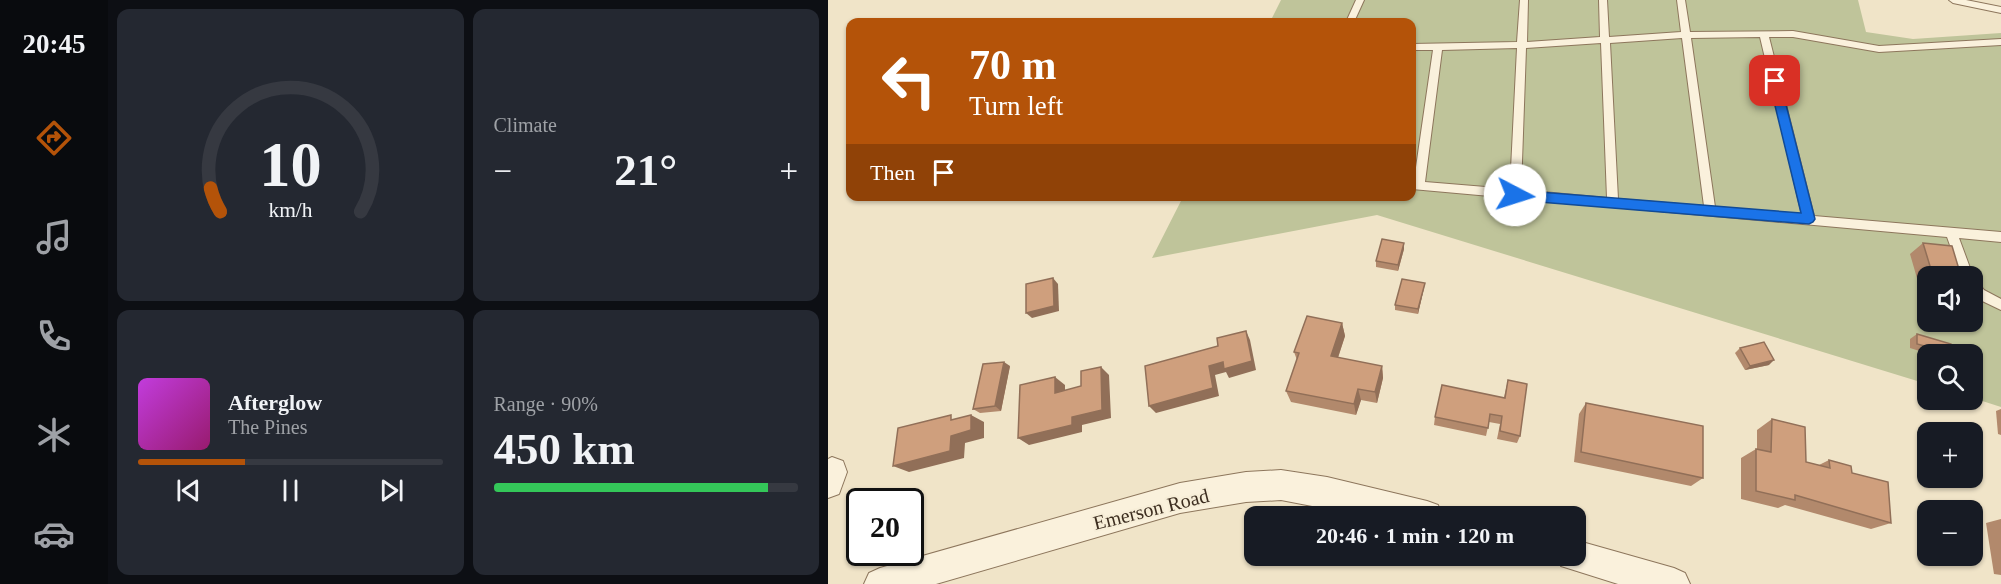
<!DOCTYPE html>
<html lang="en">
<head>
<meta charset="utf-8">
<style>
	body { margin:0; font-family:"Times New Roman",serif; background:#242831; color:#f1f3f6; height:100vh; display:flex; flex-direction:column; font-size:22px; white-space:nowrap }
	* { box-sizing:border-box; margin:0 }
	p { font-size:20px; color:#9ea1a6 }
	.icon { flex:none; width:33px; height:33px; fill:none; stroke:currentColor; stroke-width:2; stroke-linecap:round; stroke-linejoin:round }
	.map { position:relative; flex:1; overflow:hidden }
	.side { display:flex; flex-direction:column; gap:9px; padding:9px; background:#0d0f14; width:720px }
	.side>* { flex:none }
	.banner { position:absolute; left:18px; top:18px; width:570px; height:183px; border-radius:12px; box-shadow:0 2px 4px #0004; background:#b45309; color:#fff; overflow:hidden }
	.controls { position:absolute; left:1089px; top:266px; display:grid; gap:12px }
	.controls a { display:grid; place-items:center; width:66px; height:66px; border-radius:12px; background:#171b24; box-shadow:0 2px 4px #0004; font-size:30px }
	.speed { position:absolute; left:18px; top:488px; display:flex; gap:12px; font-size:30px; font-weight:700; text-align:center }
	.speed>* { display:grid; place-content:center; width:78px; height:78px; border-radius:50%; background:#171b24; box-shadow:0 2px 4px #0004; line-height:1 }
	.speed .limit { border:3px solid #111; border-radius:9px; background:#fff; color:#111 }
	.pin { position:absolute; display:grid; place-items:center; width:51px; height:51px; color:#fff; margin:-26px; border-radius:12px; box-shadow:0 3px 9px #0006 }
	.me { position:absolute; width:66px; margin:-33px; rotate:95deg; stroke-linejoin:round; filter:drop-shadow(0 0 4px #0008) }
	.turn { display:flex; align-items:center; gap:21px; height:126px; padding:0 24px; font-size:27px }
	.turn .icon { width:78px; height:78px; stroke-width:2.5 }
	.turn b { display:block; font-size:42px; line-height:51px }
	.then { display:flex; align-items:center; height:57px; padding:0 24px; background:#0003; gap:12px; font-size:22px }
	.big { font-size:45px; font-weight:700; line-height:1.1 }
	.side .widget { flex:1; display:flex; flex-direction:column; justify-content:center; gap:9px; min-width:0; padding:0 21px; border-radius:12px; background:#242831 }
	.side .dial { align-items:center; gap:0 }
	.dial svg { height:156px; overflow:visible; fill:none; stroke:#363941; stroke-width:7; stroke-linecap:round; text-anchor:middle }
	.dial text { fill:#f1f3f6; stroke:none }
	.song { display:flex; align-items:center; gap:18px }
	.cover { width:72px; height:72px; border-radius:9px; background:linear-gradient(135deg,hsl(290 70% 55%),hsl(320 70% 35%)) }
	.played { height:6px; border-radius:3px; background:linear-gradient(90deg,#b45309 35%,#363941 35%) }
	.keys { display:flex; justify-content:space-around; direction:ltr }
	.heat { display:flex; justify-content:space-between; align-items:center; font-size:33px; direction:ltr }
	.charge { height:9px; border-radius:4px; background:linear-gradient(90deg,#34c759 90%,#363941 0) }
	.side .tiles { flex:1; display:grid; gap:9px; grid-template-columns:repeat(2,1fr) }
	.trip { position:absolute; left:416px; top:506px; width:342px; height:60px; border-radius:12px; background:#171b24; box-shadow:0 2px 4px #0004; font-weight:700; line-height:60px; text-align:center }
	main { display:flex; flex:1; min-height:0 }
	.tab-bar { display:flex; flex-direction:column; width:108px; justify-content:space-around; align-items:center; background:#090b0e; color:#9ea1a6 }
	.tab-bar .icon { width:42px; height:42px }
	.tab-bar .current { color:#b45309 }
	.tab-bar b { font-size:27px; color:#f1f3f6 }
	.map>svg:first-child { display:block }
	.cemetery { fill:#bfc49a; fill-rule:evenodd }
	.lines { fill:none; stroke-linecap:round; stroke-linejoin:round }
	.service-casing { stroke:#8d765c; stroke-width:2 }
	.minor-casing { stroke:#8d765c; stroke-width:2 }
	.service { fill:#faf1dc; fill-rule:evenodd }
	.minor { fill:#faf1dc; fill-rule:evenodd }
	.wall { fill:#b2896c }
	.shaded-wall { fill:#916f58 }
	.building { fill:#cf9f7d; stroke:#916f58; stroke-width:1.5 }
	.route { fill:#1a73e8; stroke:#114b97; stroke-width:1.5 }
	.labels { text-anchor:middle; stroke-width:4.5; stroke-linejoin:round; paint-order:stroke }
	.near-street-label { font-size:20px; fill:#3d2e20; stroke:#f7eed8 }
</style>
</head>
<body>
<main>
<nav class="tab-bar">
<b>20:45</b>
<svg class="icon current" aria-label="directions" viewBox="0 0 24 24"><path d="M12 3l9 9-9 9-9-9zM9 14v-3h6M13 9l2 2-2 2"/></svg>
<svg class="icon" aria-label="music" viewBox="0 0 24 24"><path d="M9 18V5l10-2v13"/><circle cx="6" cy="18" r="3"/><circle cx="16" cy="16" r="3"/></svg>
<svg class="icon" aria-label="phone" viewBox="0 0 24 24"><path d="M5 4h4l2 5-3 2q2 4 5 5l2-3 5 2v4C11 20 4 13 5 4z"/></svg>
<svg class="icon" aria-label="climate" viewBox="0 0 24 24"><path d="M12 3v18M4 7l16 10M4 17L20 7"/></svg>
<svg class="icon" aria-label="car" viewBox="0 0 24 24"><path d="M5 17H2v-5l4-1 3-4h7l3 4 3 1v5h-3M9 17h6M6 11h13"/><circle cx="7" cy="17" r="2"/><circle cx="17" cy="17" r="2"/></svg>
</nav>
<section class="side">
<div class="tiles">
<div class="widget dial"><svg viewBox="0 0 100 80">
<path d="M14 69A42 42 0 1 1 86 69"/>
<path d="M14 69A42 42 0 0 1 9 57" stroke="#b45309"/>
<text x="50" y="56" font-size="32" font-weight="700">10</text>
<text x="50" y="72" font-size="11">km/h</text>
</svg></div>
<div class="widget"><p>Climate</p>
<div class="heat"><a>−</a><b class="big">21°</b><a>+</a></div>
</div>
<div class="widget">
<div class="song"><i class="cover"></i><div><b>Afterglow</b><p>The Pines</p></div></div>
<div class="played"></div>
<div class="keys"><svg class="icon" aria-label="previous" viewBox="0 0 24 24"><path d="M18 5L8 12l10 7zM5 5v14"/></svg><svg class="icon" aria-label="pause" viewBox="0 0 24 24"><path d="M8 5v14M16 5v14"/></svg><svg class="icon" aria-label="next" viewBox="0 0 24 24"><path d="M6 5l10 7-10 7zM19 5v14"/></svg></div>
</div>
<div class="widget"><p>Range · 90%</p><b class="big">450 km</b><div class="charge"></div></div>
</div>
</section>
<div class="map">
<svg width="1173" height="584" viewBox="0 0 1173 584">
	<rect width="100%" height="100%" fill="#f0e4c8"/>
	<path class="cemetery" d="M453 0H1030L1038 32 1085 39 1173 33V407L1145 398 1144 354H1100L1099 384 549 215 324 258 355 197 584 196V22H442ZM1100 276H1144V321H1100Z"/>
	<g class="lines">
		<defs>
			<g id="service">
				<polygon points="528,0 536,0 526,22 518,22"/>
				<path d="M692 0H700L699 42 772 37 771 0H779L781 37 853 32 849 0H857L862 32 965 31 1051 46 1173 39V45L1051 52 965 37H941L986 216 1173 232V242L1131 238 1145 276H1133L1119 237 584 189V181H586L605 50H584V44L689 42ZM932 37 974 215 887 207 863 38ZM854 38 876 206 790 199 782 43ZM773 43 779 198 693 190 698 48ZM689 48 682 189 597 182 614 50Z"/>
				<polygon points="1121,0 1138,0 1173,7 1173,13 1125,3"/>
				<polygon points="1144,278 1148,279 1156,290 1173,299 1173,310 1148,298 1144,293"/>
			</g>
			<g id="minor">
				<polygon points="4,457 15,461 19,472 11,494 0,498 0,459"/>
				<polygon points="453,470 499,477 599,501 610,505 614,516 536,516 453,500 418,502 352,513 108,584 36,584 41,573 52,568 352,483 418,472"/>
				<polygon points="747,540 846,568 857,573 862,584 790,584 733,566 728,555 747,555"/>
			</g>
		</defs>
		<use href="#service" class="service-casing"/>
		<use href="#minor" class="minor-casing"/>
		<use href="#service" class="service"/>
		<use href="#minor" class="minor"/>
	</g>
	<g class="wall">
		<polygon points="1095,243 1133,276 1100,276 1100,300 1095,299 1082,254"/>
		<polygon points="576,249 570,271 548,267 548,261"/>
		<polygon points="596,288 590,314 567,310 567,305"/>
		<polygon points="514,323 517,336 510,358 554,366 555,378 549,403 533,400 528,415 463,402 458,391 469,360 466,352"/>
		<polygon points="1089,334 1123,353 1101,354 1082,348 1082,339"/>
		<polygon points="912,348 941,365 917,370 907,353"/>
		<polygon points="182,366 173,411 152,413 145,409"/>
		<polygon points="680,380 692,436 689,443 669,439 672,424 661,422 658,436 606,425 607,417 676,397"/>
		<polygon points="758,403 875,478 863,486 746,462 751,414"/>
		<polygon points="1173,409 1173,435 1170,434 1168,411"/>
		<polygon points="944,419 978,462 991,465 1001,460 1024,473 1063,523 1043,529 957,505 950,508 913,499 913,458 928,449 929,449 929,430"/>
		<polygon points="1173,519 1173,575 1166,574 1158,523"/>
	</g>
	<g class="shaded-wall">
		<polygon points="576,243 576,249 570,271 570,265"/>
		<polygon points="225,278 230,284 231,311 204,318 198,313"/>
		<polygon points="597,283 596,288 590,314 590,309"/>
		<polygon points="514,323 517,336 506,369 503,356"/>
		<polygon points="418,331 422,340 428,370 401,378 398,372 387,375 391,396 328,413 321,406 381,366 395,362"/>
		<polygon points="946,360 941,365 917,370 922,366"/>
		<polygon points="176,362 182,366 173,411 167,406"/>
		<polygon points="554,366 555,378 549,403 547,392"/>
		<polygon points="273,367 281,375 283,418 254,425 254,432 201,445 190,438 244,417"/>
		<polygon points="227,377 237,385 237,401 227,393"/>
		<polygon points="530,389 533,400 528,415 526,404"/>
		<polygon points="143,415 156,422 156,438 137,443 136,458 81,472 65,466"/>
	</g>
	<g class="building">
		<polygon points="554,239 576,243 570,265 548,261"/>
		<polygon points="1095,243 1124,246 1133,276 1105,276"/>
		<polygon points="225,278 226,306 198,313 198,284"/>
		<polygon points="574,279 597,283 590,309 567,305"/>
		<polygon points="479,316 514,323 503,356 554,366 547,392 530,389 526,404 458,391 471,353 466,352"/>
		<polygon points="418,331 424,361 396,369 395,362 381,366 385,388 321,406 317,366 390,346 389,338"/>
		<polygon points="1089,334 1123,344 1123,353 1089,344"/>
		<polygon points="936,342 946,360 922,366 912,348"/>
		<polygon points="176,362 167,406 145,409 155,364"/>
		<polygon points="273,367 274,410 244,417 244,425 190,438 192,385 227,377 227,393 253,386 253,371"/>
		<polygon points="680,380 699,384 692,436 672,431 674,416 662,414 660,428 607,417 614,385 677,398"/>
		<polygon points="758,403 875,426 875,478 753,452"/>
		<polygon points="123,415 123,420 143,415 143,430 123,436 122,451 65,466 70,428"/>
		<polygon points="944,419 977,427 978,462 1002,468 1001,460 1023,466 1024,473 1060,482 1063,523 967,495 967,500 928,491 928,449 943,452"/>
	</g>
	<polygon class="route" points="947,77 952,81 987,219 985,222 981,224 687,200 680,195 687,190 973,213 941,81"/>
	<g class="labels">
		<g class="near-street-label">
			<text transform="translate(323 509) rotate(-14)" y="7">Emerson Road</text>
		</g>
	</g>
</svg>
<div class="controls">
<a><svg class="icon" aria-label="sound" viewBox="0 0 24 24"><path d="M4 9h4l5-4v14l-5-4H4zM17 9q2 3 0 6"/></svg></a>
<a><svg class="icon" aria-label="search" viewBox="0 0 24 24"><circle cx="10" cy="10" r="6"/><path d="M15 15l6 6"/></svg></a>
<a>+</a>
<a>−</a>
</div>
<div class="speed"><div class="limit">20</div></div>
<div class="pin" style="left:947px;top:81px;background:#d93025"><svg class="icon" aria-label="arrive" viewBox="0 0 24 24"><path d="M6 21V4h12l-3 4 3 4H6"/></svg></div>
<svg class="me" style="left:687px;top:195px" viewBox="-20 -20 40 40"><circle r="19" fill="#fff"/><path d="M0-13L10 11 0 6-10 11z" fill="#1a73e8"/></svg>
<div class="trip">20:46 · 1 min · 120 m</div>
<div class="banner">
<div class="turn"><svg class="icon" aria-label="left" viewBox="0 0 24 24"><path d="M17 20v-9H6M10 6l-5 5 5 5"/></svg><div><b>70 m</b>Turn left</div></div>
<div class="then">Then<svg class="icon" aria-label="arrive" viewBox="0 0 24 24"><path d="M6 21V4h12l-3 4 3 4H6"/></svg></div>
</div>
</div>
</main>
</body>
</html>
